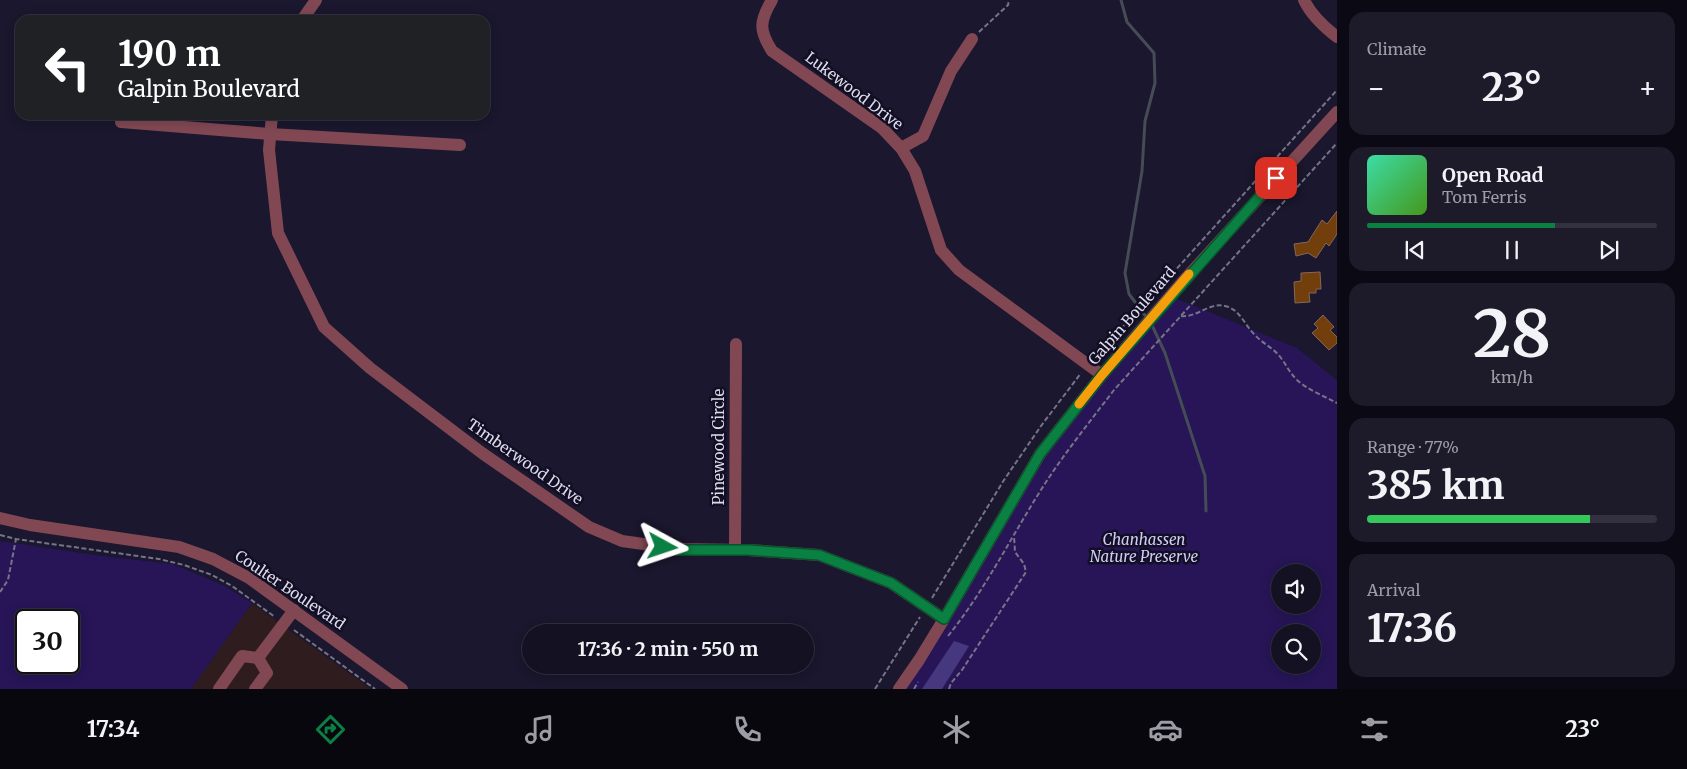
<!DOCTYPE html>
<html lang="en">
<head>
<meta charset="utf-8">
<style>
	body { margin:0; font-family:Merriweather,serif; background:#1d1a2a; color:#f1f3f6; height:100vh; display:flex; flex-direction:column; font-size:19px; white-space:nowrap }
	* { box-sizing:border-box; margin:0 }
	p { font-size:16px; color:#9d9da5 }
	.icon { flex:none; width:28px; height:28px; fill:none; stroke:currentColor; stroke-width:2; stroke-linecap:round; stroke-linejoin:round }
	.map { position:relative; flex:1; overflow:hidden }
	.details { display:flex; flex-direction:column; gap:12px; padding:12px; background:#0b0913; width:350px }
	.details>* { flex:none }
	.banner { position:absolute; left:15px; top:15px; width:475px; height:105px; border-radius:15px; box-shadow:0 2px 12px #0003,0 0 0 1px #333140; background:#202124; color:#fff; overflow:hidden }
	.buttons { position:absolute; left:1271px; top:564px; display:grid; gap:10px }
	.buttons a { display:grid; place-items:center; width:50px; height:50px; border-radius:50%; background:#141122; box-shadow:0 2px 12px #0003,0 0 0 1px #333140; font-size:25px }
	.speed { position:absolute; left:15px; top:609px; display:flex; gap:10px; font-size:25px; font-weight:700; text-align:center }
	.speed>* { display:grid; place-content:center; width:65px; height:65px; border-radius:50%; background:#141122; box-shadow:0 2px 12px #0003,0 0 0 1px #333140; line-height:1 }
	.speed .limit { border:2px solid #111; border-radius:8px; background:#fff; color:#111 }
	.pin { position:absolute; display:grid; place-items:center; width:42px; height:42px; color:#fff; margin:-21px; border-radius:10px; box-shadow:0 2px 8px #0006 }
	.me { position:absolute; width:55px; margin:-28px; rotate:95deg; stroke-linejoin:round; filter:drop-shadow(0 0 4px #0008) }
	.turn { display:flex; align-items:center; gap:18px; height:105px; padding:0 20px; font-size:22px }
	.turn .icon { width:65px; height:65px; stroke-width:2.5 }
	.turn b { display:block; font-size:35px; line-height:42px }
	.big { font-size:38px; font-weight:700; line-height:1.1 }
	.details .widget { flex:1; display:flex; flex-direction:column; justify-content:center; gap:8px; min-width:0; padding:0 18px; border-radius:15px; background:#1d1a2a }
	.details .dial { align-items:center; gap:0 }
	.dial b { font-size:65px; line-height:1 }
	.song { display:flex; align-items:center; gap:15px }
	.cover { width:60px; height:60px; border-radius:8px; background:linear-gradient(135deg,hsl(160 70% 55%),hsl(100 70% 35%)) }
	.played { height:5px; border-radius:2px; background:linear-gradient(90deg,#0b8043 65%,#333140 65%) }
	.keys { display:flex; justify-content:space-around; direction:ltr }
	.heat { display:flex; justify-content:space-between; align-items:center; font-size:28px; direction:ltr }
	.charge { height:8px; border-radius:4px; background:linear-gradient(90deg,#34c759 77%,#333140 0) }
	.trip { position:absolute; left:522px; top:624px; width:292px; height:50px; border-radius:25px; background:#141122; box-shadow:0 2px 12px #0003,0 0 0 1px #333140; font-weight:700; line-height:50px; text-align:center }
	.menu { display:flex; height:80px; justify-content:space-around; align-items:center; background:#08070e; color:#9d9da5 }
	.menu .icon { width:35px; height:35px }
	.menu .active { color:#0b8043 }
	.menu b { font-size:22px; color:#f1f3f6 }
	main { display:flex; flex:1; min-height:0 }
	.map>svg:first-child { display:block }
	.education { fill:#2f1c1e }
	.green { fill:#271557; fill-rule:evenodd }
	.forest { fill:#46387f }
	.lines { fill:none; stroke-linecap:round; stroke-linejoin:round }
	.stream { stroke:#454c55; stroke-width:3 }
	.building { fill:#713e0c; stroke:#836955 }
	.path { stroke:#767488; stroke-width:2; stroke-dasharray:5 2.5; stroke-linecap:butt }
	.minor { stroke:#814853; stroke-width:12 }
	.route-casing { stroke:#07532c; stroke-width:12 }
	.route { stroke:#0b8043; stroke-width:9 }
	.slow { stroke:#f59e0b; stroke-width:9 }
	.labels { text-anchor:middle; stroke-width:5; stroke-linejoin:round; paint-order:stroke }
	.street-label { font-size:15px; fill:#dcdbeb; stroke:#120e24 }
	.park-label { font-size:15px; font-style:italic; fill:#cfccf6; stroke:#120e24 }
</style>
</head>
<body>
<main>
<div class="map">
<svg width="1337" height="689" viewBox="0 0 1337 689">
	<rect width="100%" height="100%" fill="#1a172e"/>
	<polygon class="education" points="252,603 371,689 191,689"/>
	<g class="green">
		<path d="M1170 296 1297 348 1337 380V689H899L1040 454ZM1280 572H1312V605H1280ZM1280 632H1312V665H1280Z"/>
		<path d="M0 541 95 555 172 564 223 585 252 603 191 689H0ZM26 620H69V662H26Z"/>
	</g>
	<polygon class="forest" points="954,641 969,646 942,689 922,689"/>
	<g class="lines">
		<g class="stream">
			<polyline points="1121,0 1127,22 1154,53 1155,83 1145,121 1142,171 1125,273 1129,294 1147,318"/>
			<polyline points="1151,323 1165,353 1205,476 1206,511"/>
		</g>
	</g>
	<g class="building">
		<polygon points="1337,211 1337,234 1329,246 1326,243 1316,258 1308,253 1296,256 1294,244 1308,242 1322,220 1327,224"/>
		<polygon points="1320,272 1321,289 1316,289 1316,293 1309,293 1310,302 1295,303 1294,282 1301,281 1301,273"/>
		<polygon points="1323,315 1334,327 1330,330 1337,337 1337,343 1329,350 1312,333 1318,328 1314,324"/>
	</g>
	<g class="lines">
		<g class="path">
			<polyline points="979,32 1008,5 1009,0"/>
			<path d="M1181 316C1197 318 1209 302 1225 306 1240 309 1245 326 1255 335 1263 344 1274 348 1281 358 1287 366 1289 372 1297 380 1308 390 1324 396 1337 403"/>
			<polyline points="1095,356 1163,284 1337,90"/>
			<polyline points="0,535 16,539 159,559 184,565 212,575 232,586 275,617"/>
			<polyline points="0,592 8,580 16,539"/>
			<polyline points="932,598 1004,480 1041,426 1081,373"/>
			<polyline points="294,630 375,689"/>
			<path d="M948 636C986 589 1013 533 1046 482 1067 450 1091 420 1114 390L1337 143"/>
			<polyline points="875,689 920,617"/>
			<polyline points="914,689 918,682"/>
			<polyline points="949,689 951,683 962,670 1026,572 1024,564 1015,552 1014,536"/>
		</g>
		<g class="minor">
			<path d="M772 0C759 22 759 30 772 51L882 128 901 148 915 171 941 250 959 270 1102 375"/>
			<path d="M1304 0C1311 15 1324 27 1337 37"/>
			<polyline points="302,20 316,0"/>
			<polyline points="272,115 269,150 278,233 324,327 370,368 482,453 589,527 622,541 679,549 748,550 819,555 891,583 944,619"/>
			<polyline points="121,122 270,134 460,145"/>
			<polyline points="901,148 923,136 951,71 972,39"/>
			<polyline points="0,518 30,525 179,547 213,559 249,578 402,689"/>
			<polyline points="735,550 736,344"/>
			<polyline points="258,658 294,610"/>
			<polyline points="219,689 242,656 258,658"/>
			<polyline points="255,689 267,673 258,658"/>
			<polyline points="899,689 919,660 944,619 1040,454 1102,375 1186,278 1337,112"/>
		</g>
	</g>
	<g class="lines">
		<defs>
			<polyline id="route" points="663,547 679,550 748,550 819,555 891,583 944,619 1040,454 1102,375 1276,178"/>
		</defs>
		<use href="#route" class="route-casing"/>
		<use href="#route" class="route"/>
		<polyline class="slow" points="1079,404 1102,375 1189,274"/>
	</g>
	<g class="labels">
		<g class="street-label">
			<text transform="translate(854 91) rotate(37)" y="5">Lukewood Drive</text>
			<text transform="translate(1132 316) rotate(-49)" y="5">Galpin Boulevard</text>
			<text transform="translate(719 447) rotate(-90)" y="5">Pinewood Circle</text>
			<text transform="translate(525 462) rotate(35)" y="5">Timberwood Drive</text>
			<text transform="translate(290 590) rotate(34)" y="5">Coulter Boulevard</text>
		</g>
		<g class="park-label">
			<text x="1144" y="545">Chanhassen<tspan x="1144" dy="17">Nature Preserve</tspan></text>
		</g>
	</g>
</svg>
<div class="buttons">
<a><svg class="icon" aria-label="sound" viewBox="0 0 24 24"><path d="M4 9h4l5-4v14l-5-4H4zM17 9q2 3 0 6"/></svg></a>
<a><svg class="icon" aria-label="search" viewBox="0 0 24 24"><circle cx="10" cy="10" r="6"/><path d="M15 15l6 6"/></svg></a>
</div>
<div class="speed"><div class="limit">30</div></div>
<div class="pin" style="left:1276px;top:178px;background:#d93025"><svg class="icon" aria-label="arrive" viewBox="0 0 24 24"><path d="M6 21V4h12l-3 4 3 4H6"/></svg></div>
<svg class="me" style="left:663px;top:547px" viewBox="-20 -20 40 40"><path d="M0-17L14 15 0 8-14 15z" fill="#0b8043" stroke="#fff" stroke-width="4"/></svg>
<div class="trip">17:36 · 2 min · 550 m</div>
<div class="banner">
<div class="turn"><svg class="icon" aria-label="left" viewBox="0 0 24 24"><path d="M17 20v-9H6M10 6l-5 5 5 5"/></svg><div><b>190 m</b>Galpin Boulevard</div></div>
</div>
</div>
<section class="details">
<div class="widget"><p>Climate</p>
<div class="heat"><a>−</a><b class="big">23°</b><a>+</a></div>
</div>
<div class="widget">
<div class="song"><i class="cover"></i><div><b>Open Road</b><p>Tom Ferris</p></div></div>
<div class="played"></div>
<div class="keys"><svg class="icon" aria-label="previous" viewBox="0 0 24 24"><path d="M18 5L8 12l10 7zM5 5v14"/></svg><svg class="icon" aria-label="pause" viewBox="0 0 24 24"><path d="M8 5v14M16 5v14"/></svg><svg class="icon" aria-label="next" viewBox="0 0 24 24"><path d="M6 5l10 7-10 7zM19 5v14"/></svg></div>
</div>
<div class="widget dial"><b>28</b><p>km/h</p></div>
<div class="widget"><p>Range · 77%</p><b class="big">385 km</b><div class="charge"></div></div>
<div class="widget"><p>Arrival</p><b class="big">17:36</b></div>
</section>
</main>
<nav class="menu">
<b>17:34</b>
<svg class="icon active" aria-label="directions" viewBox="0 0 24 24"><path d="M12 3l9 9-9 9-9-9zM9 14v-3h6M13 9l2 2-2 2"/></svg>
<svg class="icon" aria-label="music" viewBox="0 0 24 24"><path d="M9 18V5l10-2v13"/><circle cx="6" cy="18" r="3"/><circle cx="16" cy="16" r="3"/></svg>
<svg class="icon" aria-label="phone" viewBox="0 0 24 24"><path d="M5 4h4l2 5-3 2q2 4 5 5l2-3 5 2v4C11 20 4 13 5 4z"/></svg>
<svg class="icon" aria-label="climate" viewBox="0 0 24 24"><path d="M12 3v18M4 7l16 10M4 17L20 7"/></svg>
<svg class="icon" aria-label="car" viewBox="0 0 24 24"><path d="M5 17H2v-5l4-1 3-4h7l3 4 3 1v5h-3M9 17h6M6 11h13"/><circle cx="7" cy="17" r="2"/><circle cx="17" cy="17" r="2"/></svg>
<svg class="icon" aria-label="filters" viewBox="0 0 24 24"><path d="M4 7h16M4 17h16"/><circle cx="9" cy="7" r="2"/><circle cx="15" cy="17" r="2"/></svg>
<b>23°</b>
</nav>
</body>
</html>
